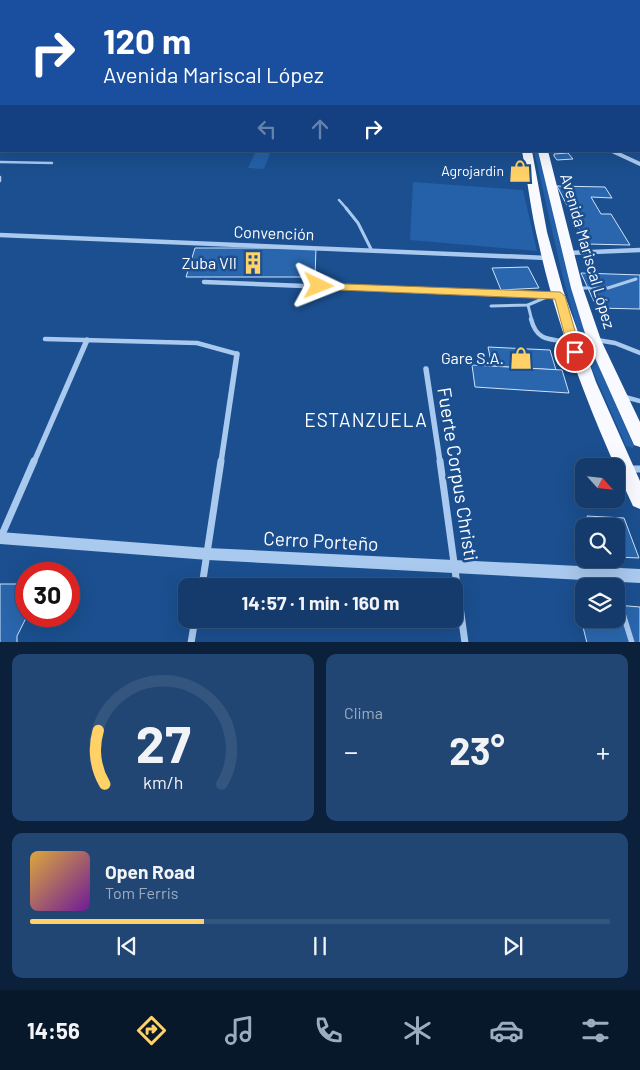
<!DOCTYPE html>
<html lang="es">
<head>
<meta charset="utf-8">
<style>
	body { margin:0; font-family:Barlow,sans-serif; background:#214673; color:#f1f3f6; height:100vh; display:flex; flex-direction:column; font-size:19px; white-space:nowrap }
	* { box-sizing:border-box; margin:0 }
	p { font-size:16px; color:#9dadc1 }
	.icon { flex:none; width:28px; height:28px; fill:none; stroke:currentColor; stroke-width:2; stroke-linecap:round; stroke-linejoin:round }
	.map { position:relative; height:642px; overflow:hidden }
	.details { display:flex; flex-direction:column; gap:12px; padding:12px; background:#0b203b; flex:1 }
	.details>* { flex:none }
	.guide { position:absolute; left:0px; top:0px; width:640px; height:152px; box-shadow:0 5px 20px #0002,0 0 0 1px #33557e; background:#1a4fa0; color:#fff; overflow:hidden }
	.needle { width:32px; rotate:117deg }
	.controls { position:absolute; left:575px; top:458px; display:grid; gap:10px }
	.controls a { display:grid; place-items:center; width:50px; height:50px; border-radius:10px; background:#143b6b; box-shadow:0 5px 20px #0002,0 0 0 1px #33557e; font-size:25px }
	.speed { position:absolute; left:15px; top:562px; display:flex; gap:10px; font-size:25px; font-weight:700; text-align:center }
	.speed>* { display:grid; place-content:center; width:65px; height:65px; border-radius:50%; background:#143b6b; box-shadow:0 5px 20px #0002,0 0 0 1px #33557e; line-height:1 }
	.speed .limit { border:8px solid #d22; background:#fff; color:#111 }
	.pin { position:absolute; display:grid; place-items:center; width:42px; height:42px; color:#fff; margin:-21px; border:2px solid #fff; border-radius:50%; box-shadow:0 1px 5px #0007 }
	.me { position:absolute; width:55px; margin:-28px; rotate:92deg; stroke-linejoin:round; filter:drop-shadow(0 0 4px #0008) }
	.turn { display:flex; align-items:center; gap:18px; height:105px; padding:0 20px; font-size:22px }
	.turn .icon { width:65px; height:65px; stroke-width:2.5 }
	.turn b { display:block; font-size:35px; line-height:42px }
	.lanes { display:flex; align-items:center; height:48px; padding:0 20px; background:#0003; justify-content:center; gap:25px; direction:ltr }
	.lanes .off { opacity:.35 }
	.big { font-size:38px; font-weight:700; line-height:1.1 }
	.details .tile { flex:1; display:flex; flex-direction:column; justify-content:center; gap:8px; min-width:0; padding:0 18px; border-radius:10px; background:#214673 }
	.details .dial { align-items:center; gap:0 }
	.dial svg { height:130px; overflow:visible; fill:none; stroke:#33557e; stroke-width:7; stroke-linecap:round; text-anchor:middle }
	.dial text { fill:#f1f3f6; stroke:none }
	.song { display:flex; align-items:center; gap:15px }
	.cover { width:60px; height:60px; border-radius:8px; background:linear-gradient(135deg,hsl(40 70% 55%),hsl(280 70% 35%)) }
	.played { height:5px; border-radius:2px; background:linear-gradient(90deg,#ffd166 30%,#33557e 30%) }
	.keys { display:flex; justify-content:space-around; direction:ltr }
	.heat { display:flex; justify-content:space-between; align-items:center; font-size:28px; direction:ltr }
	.details .tiles { flex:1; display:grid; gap:12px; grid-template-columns:1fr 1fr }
	.tile:last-child { grid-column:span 2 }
	.trip { position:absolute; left:178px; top:578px; width:285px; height:50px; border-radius:10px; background:#143b6b; box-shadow:0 5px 20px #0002,0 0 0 1px #33557e; font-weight:700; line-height:50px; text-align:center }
	.menu { display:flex; height:80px; justify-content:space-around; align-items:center; background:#08182b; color:#9dadc1 }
	.menu .icon { width:35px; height:35px }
	.menu .on { color:#ffd166 }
	.menu b { font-size:22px; color:#f1f3f6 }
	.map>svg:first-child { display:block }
	.green { fill:#2461a8 }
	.building { fill:#2a66ad; stroke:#cfe3fa }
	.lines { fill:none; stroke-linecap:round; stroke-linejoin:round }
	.service-far4 { stroke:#a9c9ee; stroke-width:2 }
	.service-far3 { stroke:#a9c9ee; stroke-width:2.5 }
	.service-far2 { stroke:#a9c9ee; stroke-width:3 }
	.service-far1 { stroke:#a9c9ee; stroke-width:4.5 }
	.service { stroke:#a9c9ee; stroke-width:5.5 }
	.minor-far4 { stroke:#a9c9ee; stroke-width:2 }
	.minor-far3 { stroke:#a9c9ee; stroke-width:4 }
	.minor-far2 { stroke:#a9c9ee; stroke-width:4.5 }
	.minor-far1 { stroke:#a9c9ee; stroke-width:5.5 }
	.minor { stroke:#a9c9ee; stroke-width:7 }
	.tertiary { fill:#a9c9ee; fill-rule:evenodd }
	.secondary { fill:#d6e6fa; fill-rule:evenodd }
	.trunk { fill:#f8faff; fill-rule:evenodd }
	.route { fill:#ffd166; stroke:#a68842 }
	.labels { text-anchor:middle; stroke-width:5; stroke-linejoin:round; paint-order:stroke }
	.far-poi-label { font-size:14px; fill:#fff; stroke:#1b4f8f; text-anchor:end }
	.street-label { font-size:16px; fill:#fff; stroke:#1b4f8f }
	.poi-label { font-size:16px; fill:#fff; stroke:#1b4f8f; text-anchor:end }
	.quarter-label { font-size:19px; letter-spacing:1px; fill:#fff; stroke:#1b4f8f }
	.near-street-label { font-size:19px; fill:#fff; stroke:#1b4f8f }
</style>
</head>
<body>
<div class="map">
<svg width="640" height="643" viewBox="0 0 640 643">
	<rect width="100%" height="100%" fill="#1b4f8f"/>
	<g class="green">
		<polygon points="256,151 271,151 264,169 248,168"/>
		<polygon points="534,151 539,151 590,346 634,446 633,448 626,446 582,346 562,274"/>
		<polygon points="413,182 523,190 537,251 410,240"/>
	</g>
	<g class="building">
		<polygon points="472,0 526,0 533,1 479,1"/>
		<polygon points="568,153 573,159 557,160 554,156 554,154"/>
		<polygon points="557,186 605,187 612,198 591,197 601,214 611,214 630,245 587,244"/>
		<polygon points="195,248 316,248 315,277 186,277"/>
		<polygon points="528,267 539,288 501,290 492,268"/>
		<polygon points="581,273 640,275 640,309 597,308"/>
		<polygon points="488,347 550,350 556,370 492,366"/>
		<polygon points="472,365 562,370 569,393 475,387"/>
		<polygon points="587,516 624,518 639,558 616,557 616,526 590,526"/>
		<polygon points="0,584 26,584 27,616 17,636 17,643 0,643"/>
		<polygon points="577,603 584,603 584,619 616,619 616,605 640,607 640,643 587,643"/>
	</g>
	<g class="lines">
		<g class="service-far4">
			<polyline points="15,0 17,1"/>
			<polyline points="467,0 474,1"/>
			<polyline points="550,0 553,0"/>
		</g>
		<g class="service-far3">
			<polyline points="0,162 52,163"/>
			<polyline points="0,177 0,181"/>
			<polyline points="339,200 347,209"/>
		</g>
		<g class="service-far2">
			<polyline points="346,208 358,223 371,249"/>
			<polyline points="579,288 608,288 636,279"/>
			<polyline points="528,305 532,321"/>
			<polyline points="491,306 528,305 549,296"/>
		</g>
		<g class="service-far1">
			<path d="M531 319C537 342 550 339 570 342"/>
			<polyline points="45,339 197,343 237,354"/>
			<polyline points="597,340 615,343 640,353"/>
			<polyline points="625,397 640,401"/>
		</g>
		<g class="service">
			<polyline points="611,577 615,586"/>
			<polyline points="616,591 632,643"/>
		</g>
		<g class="minor-far4">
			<polyline points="392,1 397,0"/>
			<polyline points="0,25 1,28"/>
		</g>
		<polyline class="minor-far3" points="612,151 640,164"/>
		<g class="minor-far2">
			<polyline points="0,235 547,258"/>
			<polyline points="568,253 640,250"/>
			<polyline points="204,282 557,296"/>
		</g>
		<g class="minor-far1">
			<polyline points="426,369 440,462"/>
			<polyline points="34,462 87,340"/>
			<polyline points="221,462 237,354"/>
		</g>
		<g class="minor">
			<polyline points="440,461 465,643"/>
			<polyline points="628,469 640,469"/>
			<polyline points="0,539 34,461"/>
			<polyline points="202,586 221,461"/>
			<polyline points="191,643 195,619"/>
		</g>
		<g class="tertiary">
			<rect x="639" y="62" width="1" height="3"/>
			<polygon points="639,110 640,110 640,114 639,113"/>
			<polygon points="0,532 208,548 640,569 640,583 208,560 0,544"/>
		</g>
		<rect class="secondary" x="0" y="11" width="1" height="2"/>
		<g class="trunk">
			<polygon points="418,0 429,0 430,1 420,1"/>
			<polygon points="447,0 457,0 458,1 449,1"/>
			<path d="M522 151H532L547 232 563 290 596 382 640 481V509L633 506C595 423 559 336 539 245 531 214 528 183 522 151Z"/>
			<polygon points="538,151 548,151 583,288 601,340 640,422 640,447 634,445 587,340 571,288"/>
		</g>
	</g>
	<polygon class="route" points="319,283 560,292 565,296 581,352 575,356 569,352 555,299 315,289 315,284"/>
	<defs>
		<symbol id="shop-bare" viewBox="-9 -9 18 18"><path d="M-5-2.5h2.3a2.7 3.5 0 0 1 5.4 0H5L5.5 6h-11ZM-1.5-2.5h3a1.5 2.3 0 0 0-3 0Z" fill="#ffd166" stroke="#1b4f8f" stroke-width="2.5" paint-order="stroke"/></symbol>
		<symbol id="building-bare" viewBox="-9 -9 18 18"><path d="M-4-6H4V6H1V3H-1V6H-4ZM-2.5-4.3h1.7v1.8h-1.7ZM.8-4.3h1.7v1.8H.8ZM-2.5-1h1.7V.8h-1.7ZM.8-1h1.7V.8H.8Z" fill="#ffd166" stroke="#1b4f8f" stroke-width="2.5" paint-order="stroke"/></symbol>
	</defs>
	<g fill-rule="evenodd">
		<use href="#shop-bare" x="504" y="155" width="32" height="32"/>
		<use href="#building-bare" x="237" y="247" width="32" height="32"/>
		<use href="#shop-bare" x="505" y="342" width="32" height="32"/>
	</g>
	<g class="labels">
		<g class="far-poi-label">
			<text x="504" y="176">Agrojardin</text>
		</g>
		<g class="street-label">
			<text transform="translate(274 233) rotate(2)" y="6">Convención</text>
			<text transform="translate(588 251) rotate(74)" y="6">Avenida Mariscal López</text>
		</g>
		<g class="poi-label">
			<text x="237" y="269">Zuba VII</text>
			<text x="504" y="364">Gare S.A.</text>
		</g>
		<g class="quarter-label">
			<text x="366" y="427">ESTANZUELA</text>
		</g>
		<g class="near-street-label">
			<text transform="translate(458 474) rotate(81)" y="7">Fuerte Corpus Christi</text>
			<text transform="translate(321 541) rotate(3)" y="7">Cerro Porteño</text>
		</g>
	</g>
</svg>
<div class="controls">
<a><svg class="needle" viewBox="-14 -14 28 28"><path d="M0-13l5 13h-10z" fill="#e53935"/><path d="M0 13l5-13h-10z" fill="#9dadc1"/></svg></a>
<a><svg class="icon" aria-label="search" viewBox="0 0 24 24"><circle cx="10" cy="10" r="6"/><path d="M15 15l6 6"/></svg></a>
<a><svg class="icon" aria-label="layers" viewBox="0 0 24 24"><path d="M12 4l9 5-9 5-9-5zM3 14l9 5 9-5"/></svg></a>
</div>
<div class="speed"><div class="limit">30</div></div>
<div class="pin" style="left:575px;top:352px;background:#d93025"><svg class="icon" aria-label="arrive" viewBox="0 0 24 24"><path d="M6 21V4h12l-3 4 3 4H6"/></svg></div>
<svg class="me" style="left:319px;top:286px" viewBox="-20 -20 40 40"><path d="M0-17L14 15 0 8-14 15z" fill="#ffd166" stroke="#fff" stroke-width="4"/></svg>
<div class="trip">14:57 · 1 min · 160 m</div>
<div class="guide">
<div class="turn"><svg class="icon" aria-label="right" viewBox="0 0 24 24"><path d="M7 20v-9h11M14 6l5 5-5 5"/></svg><div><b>120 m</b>Avenida Mariscal López</div></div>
<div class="lanes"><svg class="icon off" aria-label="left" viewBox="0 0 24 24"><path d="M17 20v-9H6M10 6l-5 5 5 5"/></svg><svg class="icon off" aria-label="ahead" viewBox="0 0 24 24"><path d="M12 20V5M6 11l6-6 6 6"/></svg><svg class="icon" aria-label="right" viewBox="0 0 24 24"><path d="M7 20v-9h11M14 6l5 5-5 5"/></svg></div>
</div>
</div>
<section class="details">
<div class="tiles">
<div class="tile dial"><svg viewBox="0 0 100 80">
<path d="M14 69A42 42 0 1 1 86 69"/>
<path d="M14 69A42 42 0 0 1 10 36" stroke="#ffd166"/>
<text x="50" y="56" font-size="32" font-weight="700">27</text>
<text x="50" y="72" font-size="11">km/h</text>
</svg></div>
<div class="tile"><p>Clima</p>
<div class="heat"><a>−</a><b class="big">23°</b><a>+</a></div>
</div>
<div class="tile">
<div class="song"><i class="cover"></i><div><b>Open Road</b><p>Tom Ferris</p></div></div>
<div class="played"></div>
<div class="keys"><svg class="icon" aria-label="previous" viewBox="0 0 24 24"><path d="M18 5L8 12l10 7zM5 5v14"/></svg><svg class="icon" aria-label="pause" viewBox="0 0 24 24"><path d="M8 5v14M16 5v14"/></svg><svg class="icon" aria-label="next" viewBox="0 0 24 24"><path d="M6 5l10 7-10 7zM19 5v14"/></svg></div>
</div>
</div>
</section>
<nav class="menu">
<b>14:56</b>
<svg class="icon on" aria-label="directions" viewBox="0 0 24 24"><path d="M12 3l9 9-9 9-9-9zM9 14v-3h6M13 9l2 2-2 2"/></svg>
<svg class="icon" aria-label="music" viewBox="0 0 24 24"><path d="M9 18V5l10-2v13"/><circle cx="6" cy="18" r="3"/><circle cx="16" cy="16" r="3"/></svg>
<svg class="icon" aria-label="phone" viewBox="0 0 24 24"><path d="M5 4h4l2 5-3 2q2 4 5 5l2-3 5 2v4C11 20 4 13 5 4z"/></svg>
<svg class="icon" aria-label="climate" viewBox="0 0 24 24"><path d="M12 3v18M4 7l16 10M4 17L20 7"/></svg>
<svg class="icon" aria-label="car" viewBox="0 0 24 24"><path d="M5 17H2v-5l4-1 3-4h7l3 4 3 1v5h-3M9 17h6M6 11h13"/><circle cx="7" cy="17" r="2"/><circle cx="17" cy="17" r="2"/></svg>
<svg class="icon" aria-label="filters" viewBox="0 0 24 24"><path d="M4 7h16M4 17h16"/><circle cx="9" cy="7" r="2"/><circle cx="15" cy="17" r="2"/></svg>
</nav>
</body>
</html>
